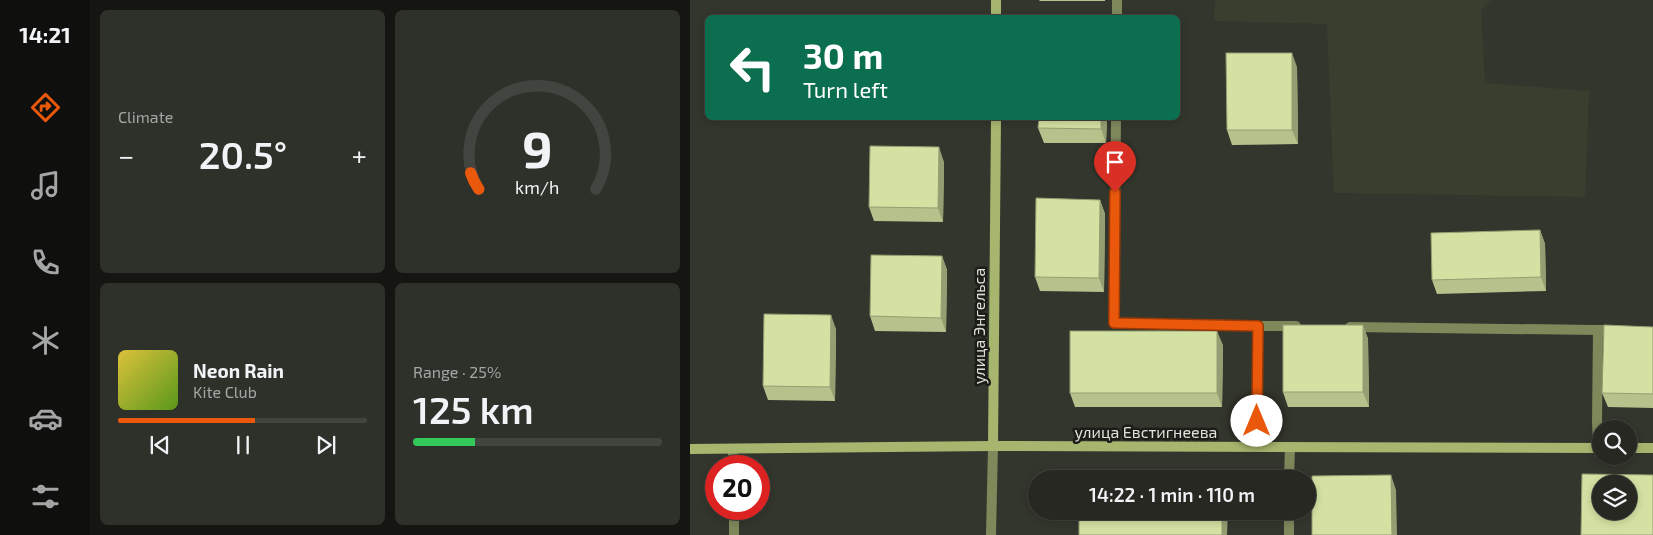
<!DOCTYPE html>
<html lang="en">
<head>
<meta charset="utf-8">
<style>
	body { margin:0; font-family:"Exo 2",sans-serif; background:#2e302a; color:#f1f3f6; height:100vh; display:flex; flex-direction:column; font-size:19px; white-space:nowrap }
	* { box-sizing:border-box; margin:0 }
	p { font-size:16px; color:#a4a6a5 }
	.icon { flex:none; width:28px; height:28px; fill:none; stroke:currentColor; stroke-width:2; stroke-linecap:round; stroke-linejoin:round }
	.map { position:relative; flex:1; overflow:hidden }
	.side { display:flex; flex-direction:column; gap:10px; padding:10px; background:#151612; width:600px }
	.side>* { flex:none }
	.guide { position:absolute; left:15px; top:15px; width:475px; height:105px; border-radius:8px; box-shadow:0 2px 8px #0003,0 0 0 1px #42443f; background:#0b6e4f; color:#fff; overflow:hidden }
	.controls { position:absolute; left:902px; top:420px; display:grid; gap:10px }
	.controls a { display:grid; place-items:center; width:45px; height:45px; border-radius:50%; background:#262821; box-shadow:0 2px 8px #0003,0 0 0 1px #42443f; font-size:25px }
	.speed { position:absolute; left:15px; top:455px; display:flex; gap:10px; font-size:25px; font-weight:700; text-align:center }
	.speed>* { display:grid; place-content:center; width:65px; height:65px; border-radius:50%; background:#262821; box-shadow:0 2px 8px #0003,0 0 0 1px #42443f; line-height:1 }
	.speed .limit { border:8px solid #d22; background:#fff; color:#111 }
	.pin { position:absolute; display:grid; place-items:center; width:42px; height:42px; color:#fff; margin:-51px -21px; border-radius:50% 50% 50% 0; rotate:-45deg; box-shadow:0 0 5px #0007 }
	.pin .icon { rotate:45deg }
	.me { position:absolute; width:55px; margin:-28px; rotate:0deg; stroke-linejoin:round; filter:drop-shadow(0 0 4px #0008) }
	.turn { display:flex; align-items:center; gap:18px; height:105px; padding:0 15px; font-size:22px }
	.turn .icon { width:65px; height:65px; stroke-width:2.5 }
	.turn b { display:block; font-size:35px; line-height:42px }
	.big { font-size:38px; font-weight:600; line-height:1.1 }
	.side .tile { flex:1; display:flex; flex-direction:column; justify-content:center; gap:8px; min-width:0; padding:0 18px; border-radius:8px; background:#2e302a }
	.side .dial { align-items:center; gap:0 }
	.dial svg { height:130px; overflow:visible; fill:none; stroke:#42443f; stroke-width:7; stroke-linecap:round; text-anchor:middle }
	.dial text { fill:#f1f3f6; stroke:none }
	.song { display:flex; align-items:center; gap:15px }
	.cover { width:60px; height:60px; border-radius:8px; background:linear-gradient(135deg,hsl(50 70% 55%),hsl(90 70% 35%)) }
	.played { height:5px; border-radius:2px; background:linear-gradient(90deg,#ea580c 55%,#42443f 55%) }
	.keys { display:flex; justify-content:space-around; direction:ltr }
	.heat { display:flex; justify-content:space-between; align-items:center; font-size:28px; direction:ltr }
	.charge { height:8px; border-radius:4px; background:linear-gradient(90deg,#34c759 25%,#42443f 0) }
	.side .tiles { flex:1; display:grid; gap:10px; grid-template-columns:repeat(2,1fr) }
	.trip { position:absolute; left:338px; top:470px; width:288px; height:50px; border-radius:25px; background:#262821; box-shadow:0 2px 8px #0003,0 0 0 1px #42443f; font-weight:600; line-height:50px; text-align:center }
	main { display:flex; flex:1; min-height:0 }
	.tabs { display:flex; flex-direction:column; width:90px; justify-content:space-around; align-items:center; background:#0f100d; color:#a4a6a5 }
	.tabs .icon { width:35px; height:35px }
	.tabs .selected { color:#ea580c }
	.tabs b { font-size:22px; color:#f1f3f6 }
	.map>svg:first-child { display:block }
	.built { fill:#3a3e2e }
	.lines { fill:none; stroke-linecap:round; stroke-linejoin:round }
	.service { stroke:#7e885b; stroke-width:10 }
	.minor { stroke:#7e885b; stroke-width:10 }
	.secondary { stroke:#a7b66f; stroke-width:10 }
	.wall { fill:#b5c28c }
	.shaded-wall { fill:#949e72 }
	.building { fill:#d3e1a3; stroke:#949e72; fill-rule:evenodd }
	.route-casing { stroke:#983908; stroke-width:12 }
	.route { stroke:#ea580c; stroke-width:9 }
	.labels { text-anchor:middle; stroke-width:5; stroke-linejoin:round; paint-order:stroke }
	.street-label { font-size:16px; fill:#e0e1db; stroke:#1c1d18 }
</style>
</head>
<body>
<main>
<nav class="tabs">
<b>14:21</b>
<svg class="icon selected" aria-label="directions" viewBox="0 0 24 24"><path d="M12 3l9 9-9 9-9-9zM9 14v-3h6M13 9l2 2-2 2"/></svg>
<svg class="icon" aria-label="music" viewBox="0 0 24 24"><path d="M9 18V5l10-2v13"/><circle cx="6" cy="18" r="3"/><circle cx="16" cy="16" r="3"/></svg>
<svg class="icon" aria-label="phone" viewBox="0 0 24 24"><path d="M5 4h4l2 5-3 2q2 4 5 5l2-3 5 2v4C11 20 4 13 5 4z"/></svg>
<svg class="icon" aria-label="climate" viewBox="0 0 24 24"><path d="M12 3v18M4 7l16 10M4 17L20 7"/></svg>
<svg class="icon" aria-label="car" viewBox="0 0 24 24"><path d="M5 17H2v-5l4-1 3-4h7l3 4 3 1v5h-3M9 17h6M6 11h13"/><circle cx="7" cy="17" r="2"/><circle cx="17" cy="17" r="2"/></svg>
<svg class="icon" aria-label="filters" viewBox="0 0 24 24"><path d="M4 7h16M4 17h16"/><circle cx="9" cy="7" r="2"/><circle cx="15" cy="17" r="2"/></svg>
</nav>
<section class="side">
<div class="tiles">
<div class="tile"><p>Climate</p>
<div class="heat"><a>−</a><b class="big">20.5°</b><a>+</a></div>
</div>
<div class="tile dial"><svg viewBox="0 0 100 80">
<path d="M14 69A42 42 0 1 1 86 69"/>
<path d="M14 69A42 42 0 0 1 9 59" stroke="#ea580c"/>
<text x="50" y="56" font-size="32" font-weight="700">9</text>
<text x="50" y="72" font-size="11">km/h</text>
</svg></div>
<div class="tile">
<div class="song"><i class="cover"></i><div><b>Neon Rain</b><p>Kite Club</p></div></div>
<div class="played"></div>
<div class="keys"><svg class="icon" aria-label="previous" viewBox="0 0 24 24"><path d="M18 5L8 12l10 7zM5 5v14"/></svg><svg class="icon" aria-label="pause" viewBox="0 0 24 24"><path d="M8 5v14M16 5v14"/></svg><svg class="icon" aria-label="next" viewBox="0 0 24 24"><path d="M6 5l10 7-10 7zM19 5v14"/></svg></div>
</div>
<div class="tile"><p>Range · 25%</p><b class="big">125 km</b><div class="charge"></div></div>
</div>
</section>
<div class="map">
<svg width="963" height="535" viewBox="0 0 963 535">
	<rect width="100%" height="100%" fill="#33362c"/>
	<polygon class="built" points="525,0 801,0 791,10 795,83 899,91 895,197 644,193 637,24 524,21"/>
	<g class="lines">
		<g class="service">
			<polyline points="427,18 427,0"/>
			<polyline points="426,118 424,323 568,326"/>
			<polyline points="660,327 908,330"/>
			<polyline points="567,447 568,326 606,326"/>
			<polyline points="908,448 907,421 908,330 915,330"/>
			<polyline points="43,449 43,466"/>
			<polyline points="599,479 600,447"/>
			<polyline points="44,509 44,535"/>
			<polyline points="599,535 599,511"/>
		</g>
		<polyline class="minor" points="301,535 303,446"/>
		<g class="secondary">
			<polyline points="306,18 306,0"/>
			<polyline points="303,446 306,118"/>
			<polyline points="939,448 963,448"/>
			<polyline points="0,449 303,446 911,448"/>
		</g>
	</g>
	<g class="wall">
		<polygon points="349,0 415,0 415,1 350,1"/>
		<polygon points="607,67 608,144 542,145 537,130"/>
		<polygon points="417,118 416,143 354,143 348,128"/>
		<polygon points="254,162 253,222 184,221 179,207"/>
		<polygon points="410,200 415,214 414,292 350,291 345,277"/>
		<polygon points="850,230 855,244 856,291 747,294 742,280"/>
		<polygon points="252,256 257,270 256,332 185,331 180,316"/>
		<polygon points="673,325 678,339 679,407 598,407 593,392"/>
		<polygon points="963,327 963,408 918,407 912,393"/>
		<polygon points="146,329 145,401 78,400 73,386"/>
		<polygon points="533,345 532,407 385,407 380,393"/>
	</g>
	<g class="shaded-wall">
		<polygon points="602,53 607,67 608,144 602,130"/>
		<polygon points="411,118 417,118 416,143 411,129"/>
		<polygon points="249,147 254,162 253,222 248,208"/>
		<polygon points="410,200 415,214 414,292 409,278"/>
		<polygon points="850,230 855,244 856,291 851,277"/>
		<polygon points="252,256 257,270 256,332 251,318"/>
		<polygon points="141,315 146,329 145,401 140,387"/>
		<polygon points="673,325 678,339 679,407 673,392"/>
		<polygon points="527,331 533,345 532,407 527,393"/>
		<polygon points="701,475 706,490 707,535 702,535"/>
		<polygon points="532,511 538,511 537,535 532,535"/>
	</g>
	<g class="building">
		<polygon points="536,53 602,53 602,130 537,130"/>
		<polygon points="349,118 411,118 411,129 348,128"/>
		<polygon points="180,146 249,147 248,208 179,207"/>
		<polygon points="346,198 410,200 409,278 345,277"/>
		<polygon points="850,230 851,277 742,280 741,233"/>
		<polygon points="181,255 252,256 251,318 180,316"/>
		<polygon points="74,314 141,315 140,387 73,386"/>
		<rect x="593" y="325" width="80" height="67"/>
		<polygon points="914,325 963,327 963,394 912,393"/>
		<rect x="380" y="331" width="147" height="62"/>
		<polygon points="390,474 533,477 533,479 390,479"/>
		<path d="M892 474 963 475V535H891ZM911 484H939V511H911Z"/>
		<polygon points="701,475 702,535 622,535 622,476"/>
		<rect x="389" y="511" width="143" height="24"/>
	</g>
	<g class="lines">
		<defs>
			<polyline id="route" points="425,192 424,323 568,326 567,421"/>
		</defs>
		<use href="#route" class="route-casing"/>
		<use href="#route" class="route"/>
	</g>
	<g class="labels">
		<g class="street-label">
			<text transform="translate(289 326) rotate(-90)" y="6">улица Энгельса</text>
			<text x="456" y="438">улица Евстигнеева</text>
		</g>
	</g>
</svg>
<div class="controls">
<a><svg class="icon" aria-label="search" viewBox="0 0 24 24"><circle cx="10" cy="10" r="6"/><path d="M15 15l6 6"/></svg></a>
<a><svg class="icon" aria-label="layers" viewBox="0 0 24 24"><path d="M12 4l9 5-9 5-9-5zM3 14l9 5 9-5"/></svg></a>
</div>
<div class="speed"><div class="limit">20</div></div>
<div class="pin" style="left:425px;top:192px;background:#d93025"><svg class="icon" aria-label="arrive" viewBox="0 0 24 24"><path d="M6 21V4h12l-3 4 3 4H6"/></svg></div>
<svg class="me" style="left:567px;top:421px" viewBox="-20 -20 40 40"><circle r="19" fill="#fff"/><path d="M0-13L10 11 0 6-10 11z" fill="#ea580c"/></svg>
<div class="trip">14:22 · 1 min · 110 m</div>
<div class="guide">
<div class="turn"><svg class="icon" aria-label="left" viewBox="0 0 24 24"><path d="M17 20v-9H6M10 6l-5 5 5 5"/></svg><div><b>30 m</b>Turn left</div></div>
</div>
</div>
</main>
</body>
</html>
